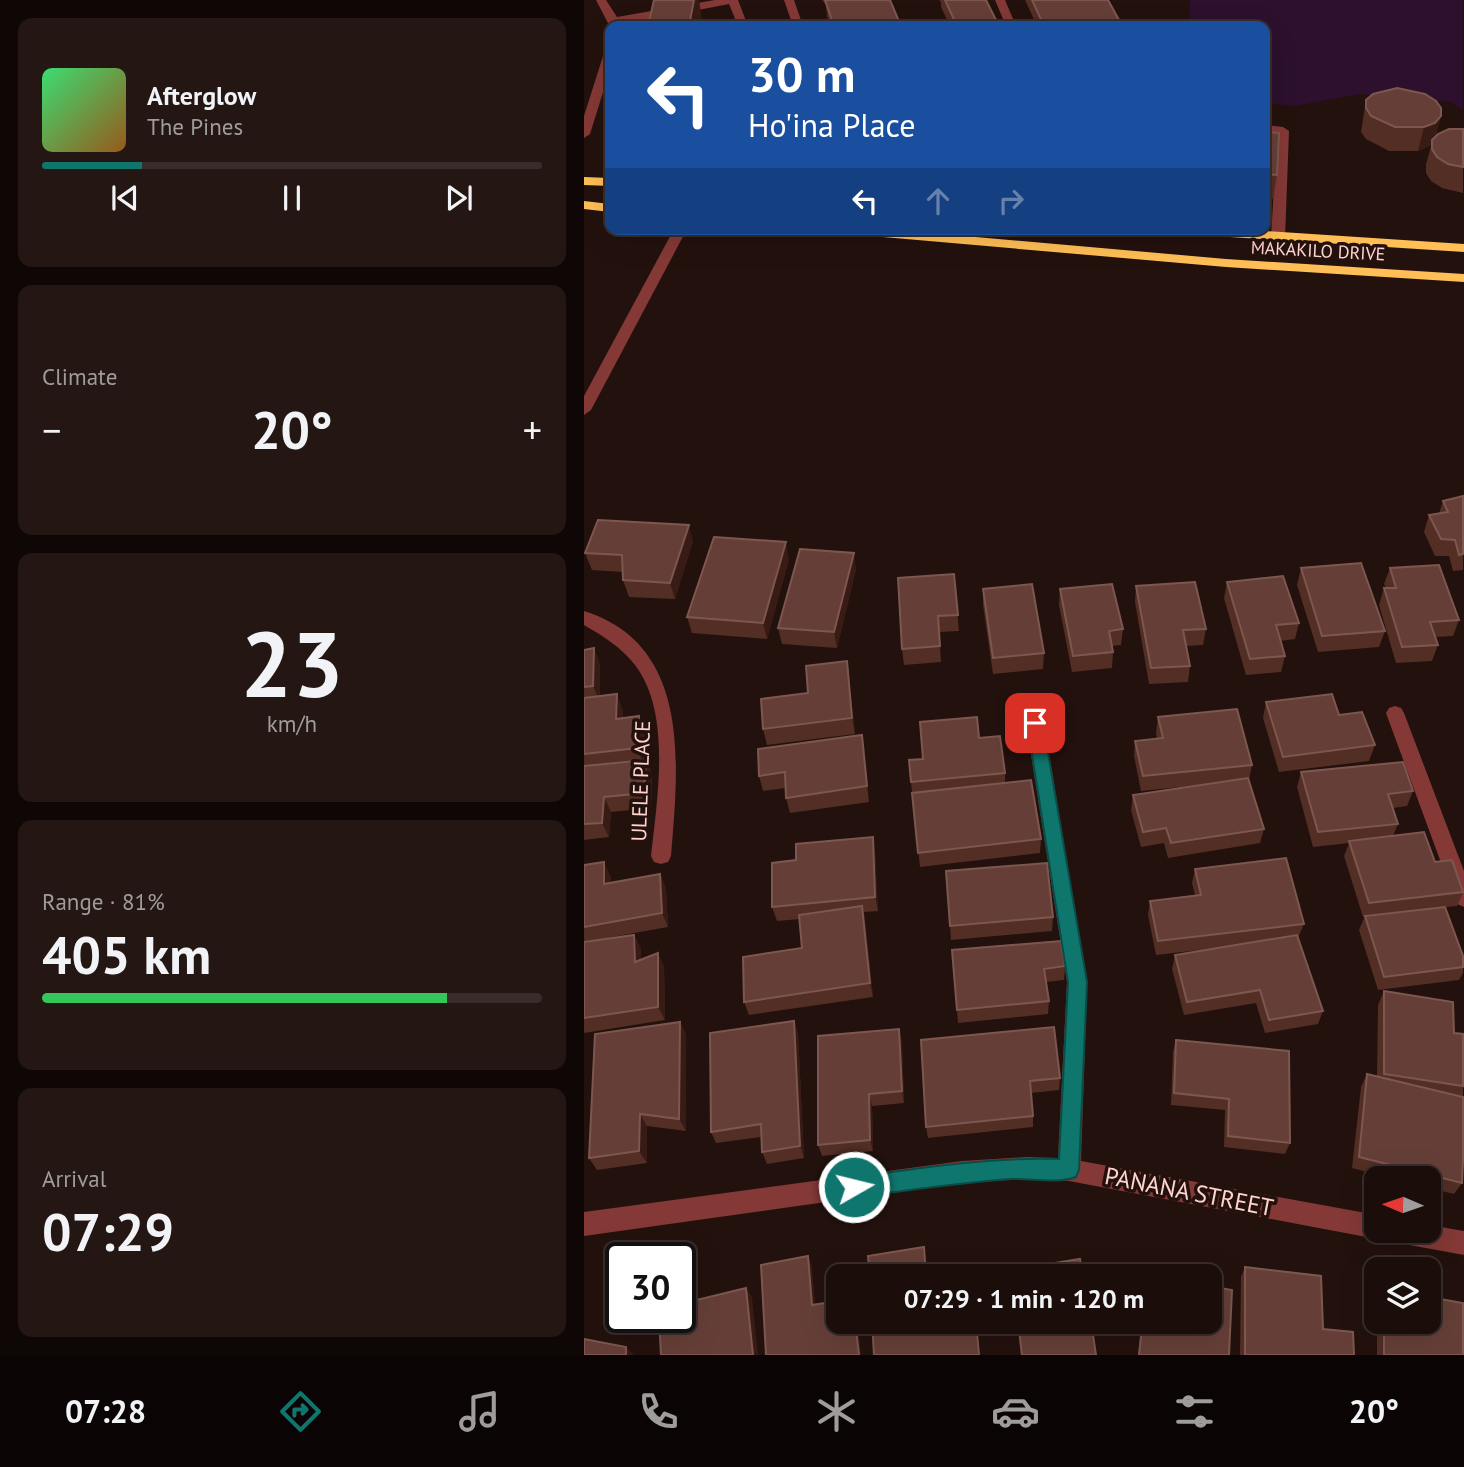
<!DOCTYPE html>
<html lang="en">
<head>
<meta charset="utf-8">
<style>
	body { margin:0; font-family:"PT Sans",sans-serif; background:#231613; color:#f1f3f6; height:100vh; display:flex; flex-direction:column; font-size:26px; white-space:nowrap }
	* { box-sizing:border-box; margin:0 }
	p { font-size:23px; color:#9f9c9c }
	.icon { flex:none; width:38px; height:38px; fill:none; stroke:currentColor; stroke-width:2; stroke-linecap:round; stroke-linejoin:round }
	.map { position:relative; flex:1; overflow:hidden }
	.panel { display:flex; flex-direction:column; gap:18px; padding:18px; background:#0e0706; width:584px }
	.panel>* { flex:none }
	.top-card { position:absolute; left:21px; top:21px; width:665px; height:214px; border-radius:14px; box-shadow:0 7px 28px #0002,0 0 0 2px #382d2b; background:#1a4fa0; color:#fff; overflow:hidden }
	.needle { width:46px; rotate:272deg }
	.tools { position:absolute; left:780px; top:1166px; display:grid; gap:14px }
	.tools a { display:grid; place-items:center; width:77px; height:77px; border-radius:14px; background:#1a0d0a; box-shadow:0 7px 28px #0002,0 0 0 2px #382d2b; font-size:35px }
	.speed { position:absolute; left:21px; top:1242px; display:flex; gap:14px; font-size:35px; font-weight:700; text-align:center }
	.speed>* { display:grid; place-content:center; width:91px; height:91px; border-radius:50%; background:#1a0d0a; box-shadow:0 7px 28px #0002,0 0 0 2px #382d2b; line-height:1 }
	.speed .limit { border:4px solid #111; border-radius:10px; background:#fff; color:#111 }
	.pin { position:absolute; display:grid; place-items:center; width:60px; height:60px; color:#fff; margin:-30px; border-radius:14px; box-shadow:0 4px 10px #0006 }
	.me { position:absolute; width:77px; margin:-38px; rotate:82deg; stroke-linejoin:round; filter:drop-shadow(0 0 5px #0008) }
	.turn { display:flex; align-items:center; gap:24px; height:147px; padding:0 28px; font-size:32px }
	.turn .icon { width:91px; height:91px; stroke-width:2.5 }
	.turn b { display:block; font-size:49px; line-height:60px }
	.lanes { display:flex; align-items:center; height:66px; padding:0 28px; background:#0003; justify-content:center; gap:35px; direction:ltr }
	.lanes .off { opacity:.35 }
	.big { font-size:52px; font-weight:800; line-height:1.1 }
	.panel .tile { flex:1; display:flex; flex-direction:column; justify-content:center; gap:10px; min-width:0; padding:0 24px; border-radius:14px; background:#231613 }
	.panel .dial { align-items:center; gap:0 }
	.dial b { font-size:91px; line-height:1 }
	.song { display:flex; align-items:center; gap:21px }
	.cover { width:84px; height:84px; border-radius:10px; background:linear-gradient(135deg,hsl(140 70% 55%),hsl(30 70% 35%)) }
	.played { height:7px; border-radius:4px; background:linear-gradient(90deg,#0f766e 20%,#382d2b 20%) }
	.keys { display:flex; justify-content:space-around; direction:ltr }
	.heat { display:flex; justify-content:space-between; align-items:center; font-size:38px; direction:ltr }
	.charge { height:10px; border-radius:5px; background:linear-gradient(90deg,#34c759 81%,#382d2b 0) }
	.trip { position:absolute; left:242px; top:1264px; width:396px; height:70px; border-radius:14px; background:#1a0d0a; box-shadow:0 7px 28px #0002,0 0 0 2px #382d2b; font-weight:800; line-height:70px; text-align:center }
	.dock { display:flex; height:112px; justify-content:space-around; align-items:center; background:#0a0504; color:#9f9c9c }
	.dock .icon { width:49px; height:49px }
	.dock .current { color:#0f766e }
	.dock b { font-size:32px; color:#f1f3f6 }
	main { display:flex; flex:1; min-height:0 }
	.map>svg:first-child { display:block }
	.green { fill:#2c102d }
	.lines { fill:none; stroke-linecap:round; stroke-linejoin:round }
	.minor { fill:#843936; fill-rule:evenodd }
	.major { fill:#ffbf56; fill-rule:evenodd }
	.wall { fill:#522e25 }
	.shaded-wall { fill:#371b14 }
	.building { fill:#653f37; stroke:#7d574f; stroke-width:2 }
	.route { fill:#0f766e; stroke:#0a4d48; stroke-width:2 }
	.labels { text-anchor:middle; stroke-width:7; stroke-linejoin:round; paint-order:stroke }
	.far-street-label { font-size:18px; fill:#ffd4cf; stroke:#23110d }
	.street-label { font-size:21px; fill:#ffd4cf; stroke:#23110d }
	.near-street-label { font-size:24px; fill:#ffd4cf; stroke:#23110d }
</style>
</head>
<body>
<main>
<section class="panel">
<div class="tile">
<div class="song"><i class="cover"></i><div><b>Afterglow</b><p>The Pines</p></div></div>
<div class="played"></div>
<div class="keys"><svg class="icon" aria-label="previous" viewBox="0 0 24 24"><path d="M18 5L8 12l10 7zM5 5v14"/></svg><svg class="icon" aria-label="pause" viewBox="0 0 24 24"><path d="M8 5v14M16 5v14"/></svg><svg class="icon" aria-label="next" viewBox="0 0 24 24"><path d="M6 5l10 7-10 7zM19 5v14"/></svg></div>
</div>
<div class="tile"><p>Climate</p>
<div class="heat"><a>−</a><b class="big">20°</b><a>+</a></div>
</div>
<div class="tile dial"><b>23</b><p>km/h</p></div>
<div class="tile"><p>Range · 81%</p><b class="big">405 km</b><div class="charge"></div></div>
<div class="tile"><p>Arrival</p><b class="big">07:29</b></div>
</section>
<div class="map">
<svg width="880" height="1355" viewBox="0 0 880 1355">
	<rect width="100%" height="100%" fill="#23110d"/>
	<polygon class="green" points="606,0 879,0 879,110 867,102 776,94 711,106 681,103 681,26 605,26"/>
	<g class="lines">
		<g class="minor">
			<polygon points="12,0 22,0 33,17 131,0 154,0 164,26 154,26 145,4 26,27"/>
			<polygon points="200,0 210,0 219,26 209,26"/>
			<polygon points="411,0 421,0 432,26 422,26"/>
			<polygon points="26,50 26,70 6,134 0,138 0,116 20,53"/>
			<polygon points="681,125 699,127 705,131 701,238 694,242 687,238 693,134 681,133"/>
			<polygon points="90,229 103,229 7,410 0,415 0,396"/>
			<path d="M0 611C109 645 94 767 87 856L84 862 77 864 70 862 67 856C73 800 88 713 51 665 37 647 19 636 0 625Z"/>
			<polygon points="811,706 817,708 820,713 880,871 880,907 873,904 870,898 802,713 805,708"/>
			<polygon points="451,716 457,718 460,723 503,982 497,1161 793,1215 793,1230 845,1230 845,1225 880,1231 880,1255 809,1242 800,1236 793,1239 485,1181 442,1179 378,1183 0,1236 0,1212 378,1161 442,1157 474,1158 483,982 442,723 445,718"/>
		</g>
		<g class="major">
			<polygon points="0,177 26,178 26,186 0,185"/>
			<polygon points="0,201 26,204 26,212 0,209"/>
			<polygon points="247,229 301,229 642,259 880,274 880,282 642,267 253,233"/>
			<polygon points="579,229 650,229 880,244 880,252 585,233"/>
		</g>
	</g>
	<g class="wall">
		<polygon points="238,0 306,0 317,26 246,26 243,16 242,5"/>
		<polygon points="355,0 402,0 415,26 366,26 357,7 357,2"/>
		<polygon points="441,0 524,0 534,26 453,26"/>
		<polygon points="782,100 857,116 851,137 879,129 879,193 858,188 847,181 842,173 842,164 848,143 845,146 834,151 805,151 782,139 777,132"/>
		<polygon points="681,132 693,175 689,199 681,199"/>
		<polygon points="879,496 879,570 869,571 865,556 851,556 840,532 845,515 855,514 859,501"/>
		<polygon points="109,541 91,599 45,597 39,580 39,572 8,570 1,553"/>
		<polygon points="205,559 183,639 108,633 103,617"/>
		<polygon points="717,568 801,631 795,647 734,652 713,585"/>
		<polygon points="806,568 875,620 869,636 851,637 854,645 848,661 812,663 795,605 800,588 802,588 800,584"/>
		<polygon points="272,569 253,648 198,644 194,628"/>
		<polygon points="370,574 375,631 355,632 357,662 320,665 318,649"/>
		<polygon points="643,582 715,623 711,639 696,641 701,656 697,672 662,675 640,598"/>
		<polygon points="552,586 622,629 619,645 602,646 606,666 604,682 565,684 551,602"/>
		<polygon points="399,589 460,653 459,669 409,674 399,605"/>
		<polygon points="476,589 539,629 537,645 528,646 529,652 528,668 488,672 475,605"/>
		<polygon points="10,648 16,665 16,696 39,710 39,718 55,716 61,732 60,760 62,760 68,775 67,808 27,812 25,837 0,840 0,650"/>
		<polygon points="263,661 271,734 183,745 179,729"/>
		<polygon points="682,702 755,715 791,745 785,761 695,772 679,718"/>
		<polygon points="574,717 668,765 665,780 680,829 676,843 584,858 580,843 557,847 547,810 549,795 607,786 557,791 550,756 551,741 573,739 572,733"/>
		<polygon points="278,735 285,802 206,813 202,798 202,788 179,791 175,776"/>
		<polygon points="395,738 421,773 421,782 457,839 456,853 336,867 327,782 339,759"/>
		<polygon points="717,772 829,791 823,806 809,808 814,824 809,836 851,862 879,890 879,893 873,906 862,907 879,956 879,973 875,980 794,990 775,930 781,916 779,917 760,856 765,843 729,847 713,787"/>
		<polygon points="291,852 294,911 280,912 289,997 165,1015 160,1002 218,948 216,919 193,921 188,907"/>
		<polygon points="0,865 27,877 27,883 76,874 82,889 84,927 0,942"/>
		<polygon points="611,869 720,924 714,938 739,1011 734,1024 681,1033 672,1003 600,1015 588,969 591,955 650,946 572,955 564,915 566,901 611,895 608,883"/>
		<polygon points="469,917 468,931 367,940 366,926"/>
		<polygon points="50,935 57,949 57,959 80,966 81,1020 0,1033 0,942"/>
		<polygon points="368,950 481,966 480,980 462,982 465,1001 464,1014 374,1023"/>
		<polygon points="800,991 870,1033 879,1034 879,1160 878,1183 870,1194 845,1188 845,1178 806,1178 768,1168 777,1087 783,1074 793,1077 794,1005"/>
		<polygon points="210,1021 214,1034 220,1158 183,1164 178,1152 177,1137 132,1143 127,1132"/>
		<polygon points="96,1022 102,1035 102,1131 63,1126 63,1163 13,1170 5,1158"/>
		<polygon points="315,1029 318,1042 320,1103 288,1106 289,1151 238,1156 234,1145"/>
		<polygon points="337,1040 476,1078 475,1090 447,1093 449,1116 449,1127 344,1138 342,1127"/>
		<polygon points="592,1040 706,1143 701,1154 640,1147 641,1110 587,1105 589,1052"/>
		<polygon points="661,1267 739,1329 770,1355 656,1355 657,1277"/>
		<polygon points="793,1298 793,1321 845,1321 879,1355 793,1355"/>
		<polygon points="433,1321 507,1321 512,1355 437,1355"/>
		<polygon points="557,1321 625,1321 645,1355 554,1355"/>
	</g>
	<g class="shaded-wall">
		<polygon points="110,0 115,0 119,26 105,26"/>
		<polygon points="535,20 534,26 474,26"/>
		<polygon points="857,116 851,140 845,146 834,151 840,127"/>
		<polygon points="105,525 109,541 91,599 86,583"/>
		<polygon points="202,542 205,559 183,639 179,623"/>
		<polygon points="270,553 272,569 253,648 250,632"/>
		<polygon points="10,648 16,665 16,702 9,686"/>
		<polygon points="263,661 265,677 271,734 268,718"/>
		<polygon points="33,694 39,710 39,734 32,719"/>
		<polygon points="55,716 61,732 59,763 53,748"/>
		<polygon points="62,760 68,775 67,808 60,793"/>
		<polygon points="20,797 27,812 25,837 18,823"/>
		<polygon points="289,837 291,852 294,911 291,897"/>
		<polygon points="20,862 27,877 27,898 20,884"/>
		<polygon points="76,874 82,889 84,927 78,913"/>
		<polygon points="278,906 281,920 289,997 286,983"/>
		<polygon points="50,935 57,949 57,976 51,962"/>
		<polygon points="74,953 80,966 81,1020 74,1007"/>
		<polygon points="210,1021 214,1034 220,1158 216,1146"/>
		<polygon points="96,1022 102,1035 102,1131 95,1119"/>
		<polygon points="315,1029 318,1042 320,1103 318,1091"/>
		<polygon points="285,1094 288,1106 289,1151 286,1140"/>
		<polygon points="56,1114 63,1126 63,1163 55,1151"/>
		<polygon points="224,1256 228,1266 232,1314 228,1305"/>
		<polygon points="162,1288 168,1297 174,1355 169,1355"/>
		<polygon points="271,1321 274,1321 277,1355 275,1355"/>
		<polygon points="42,1347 50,1355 42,1355"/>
	</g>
	<g class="building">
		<polygon points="70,0 110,0 105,26 64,26"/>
		<polygon points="241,0 306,0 317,26 250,26"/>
		<polygon points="361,0 402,0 415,26 373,26"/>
		<polygon points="448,0 524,0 535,20 474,26 460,26"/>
		<polygon points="813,88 841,94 852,101 857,108 857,116 851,123 840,127 811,127 787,116 782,108 782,100 789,94"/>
		<polygon points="865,129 879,129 879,167 864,164 853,157 848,149 848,140 854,134"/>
		<polygon points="681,132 695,133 693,175 681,174"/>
		<polygon points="879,496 879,554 875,555 871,540 857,539 845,515 864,512 859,501"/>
		<polygon points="14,520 105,525 86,583 39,580 38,555 1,553"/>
		<polygon points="130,537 202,542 179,623 103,617"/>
		<polygon points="216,549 270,553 250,632 194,628"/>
		<polygon points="777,563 801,631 738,636 717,568"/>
		<polygon points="855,565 875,620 846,622 854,645 818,647 800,588 812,588 806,568"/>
		<polygon points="370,574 374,615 354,616 356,646 318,649 314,578"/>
		<polygon points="699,576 715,623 692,625 701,656 666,659 643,582"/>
		<polygon points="611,582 622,629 599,630 606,666 567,668 552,586"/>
		<polygon points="448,584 460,653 409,658 399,589"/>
		<polygon points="528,584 539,629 525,631 529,652 489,656 476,589"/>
		<polygon points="10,648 9,686 0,687 0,650"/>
		<polygon points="263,661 268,718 179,729 177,699 224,693 222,666"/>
		<polygon points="33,694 32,719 55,716 53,748 0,754 0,698"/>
		<polygon points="748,694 755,715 778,712 791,745 699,757 682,702"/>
		<polygon points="653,709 668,765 559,776 551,741 579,738 574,717"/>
		<polygon points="393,717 395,738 416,736 421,773 327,782 325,760 339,759 336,722"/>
		<polygon points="278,735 283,786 202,798 201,772 175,776 174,749"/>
		<polygon points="62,760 60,793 20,797 18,823 0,824 0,766"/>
		<polygon points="819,762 829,791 804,794 814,824 734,832 717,772"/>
		<polygon points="664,778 680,829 587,843 582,828 559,832 549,795"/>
		<polygon points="447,780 457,839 334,853 328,793"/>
		<polygon points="840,832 851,862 868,860 879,892 785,903 765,841"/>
		<polygon points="289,837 291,897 188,907 188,863 212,860 212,844"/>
		<polygon points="702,858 720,924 574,941 566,901 617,895 611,869"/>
		<polygon points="20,862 20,884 76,874 78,913 0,927 0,865"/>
		<polygon points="463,863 469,917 366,926 362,871"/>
		<polygon points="278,906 286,983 160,1002 159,957 218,948 215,915"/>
		<polygon points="861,907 879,956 879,967 800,977 781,916"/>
		<polygon points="50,935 51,962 74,953 74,1007 0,1018 0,942"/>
		<polygon points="713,935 739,1011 685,1020 676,990 603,1002 591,955"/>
		<polygon points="477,941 481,966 460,969 465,1001 373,1010 368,950"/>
		<polygon points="800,991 869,1002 870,1033 879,1034 879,1086 800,1074"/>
		<polygon points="210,1021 216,1146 178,1152 177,1124 127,1132 126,1033"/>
		<polygon points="96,1022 95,1119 56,1114 55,1151 5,1158 11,1034"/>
		<polygon points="470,1027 476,1078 446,1081 449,1116 342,1127 337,1040"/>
		<polygon points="315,1029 318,1091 285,1094 286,1140 234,1145 234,1036"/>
		<polygon points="592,1040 705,1051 706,1143 644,1136 645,1099 590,1093"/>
		<polygon points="783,1074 879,1097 879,1160 878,1183 775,1157"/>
		<polygon points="340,1247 342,1276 286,1276 284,1256"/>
		<polygon points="224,1256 228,1305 254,1301 254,1321 271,1321 275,1355 182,1355 177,1265"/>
		<polygon points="496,1259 499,1276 428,1276 427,1270"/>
		<polygon points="661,1267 737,1276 739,1329 769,1332 770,1355 661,1355"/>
		<polygon points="625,1286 648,1290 645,1355 555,1355 559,1321 625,1321"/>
		<polygon points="162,1288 169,1355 77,1355 75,1318 96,1318 96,1304"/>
		<polygon points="845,1297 879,1303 879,1355 800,1355 800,1321 845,1321"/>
		<polygon points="288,1321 392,1321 395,1355 290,1355"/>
		<polygon points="434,1321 507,1321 512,1355 438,1355"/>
		<polygon points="0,1339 42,1347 42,1355 0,1355"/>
	</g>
	<path class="route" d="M451 717 457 719 459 723 503 982 495 1170 492 1177C474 1184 447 1178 427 1179 375 1183 323 1190 270 1198L263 1194 260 1187 263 1180 270 1177C338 1168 406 1157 475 1159L484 982 443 723 445 719Z"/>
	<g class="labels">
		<g class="far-street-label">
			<text transform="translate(734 251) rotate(3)" y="6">MAKAKILO DRIVE</text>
		</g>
		<g class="street-label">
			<text transform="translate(57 781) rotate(-88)" y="7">ULELE PLACE</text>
		</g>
		<g class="near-street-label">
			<text transform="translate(605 1192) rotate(11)" y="8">PANANA STREET</text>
		</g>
	</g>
</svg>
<div class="tools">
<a><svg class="needle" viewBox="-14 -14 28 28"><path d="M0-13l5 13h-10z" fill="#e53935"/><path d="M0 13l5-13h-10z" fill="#9f9c9c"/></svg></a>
<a><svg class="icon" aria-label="layers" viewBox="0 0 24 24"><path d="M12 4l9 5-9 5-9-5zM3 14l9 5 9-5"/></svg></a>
</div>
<div class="speed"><div class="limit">30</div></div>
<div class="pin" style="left:451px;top:723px;background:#d93025"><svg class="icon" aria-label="arrive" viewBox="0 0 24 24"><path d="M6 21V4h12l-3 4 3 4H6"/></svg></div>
<svg class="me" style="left:270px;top:1187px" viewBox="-20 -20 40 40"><circle r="17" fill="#0f766e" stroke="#fff" stroke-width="3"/><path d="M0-11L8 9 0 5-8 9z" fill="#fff"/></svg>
<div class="trip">07:29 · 1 min · 120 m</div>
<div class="top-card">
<div class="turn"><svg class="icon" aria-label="left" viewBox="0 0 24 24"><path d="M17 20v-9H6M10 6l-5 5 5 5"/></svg><div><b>30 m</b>Ho'ina Place</div></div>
<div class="lanes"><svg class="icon" aria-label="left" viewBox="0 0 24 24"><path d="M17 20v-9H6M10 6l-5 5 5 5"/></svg><svg class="icon off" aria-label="ahead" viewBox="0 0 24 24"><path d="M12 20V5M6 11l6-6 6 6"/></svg><svg class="icon off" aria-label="right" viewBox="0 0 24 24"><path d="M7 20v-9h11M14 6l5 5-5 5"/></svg></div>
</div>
</div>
</main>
<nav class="dock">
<b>07:28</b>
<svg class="icon current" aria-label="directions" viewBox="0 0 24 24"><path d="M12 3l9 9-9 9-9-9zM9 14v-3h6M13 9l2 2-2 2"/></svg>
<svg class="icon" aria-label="music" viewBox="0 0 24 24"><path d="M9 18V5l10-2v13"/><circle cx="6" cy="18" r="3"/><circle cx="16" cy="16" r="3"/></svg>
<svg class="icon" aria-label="phone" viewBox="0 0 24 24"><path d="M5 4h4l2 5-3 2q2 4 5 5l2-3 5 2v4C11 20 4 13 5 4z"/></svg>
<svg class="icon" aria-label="climate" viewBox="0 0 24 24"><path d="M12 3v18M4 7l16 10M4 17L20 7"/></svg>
<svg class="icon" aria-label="car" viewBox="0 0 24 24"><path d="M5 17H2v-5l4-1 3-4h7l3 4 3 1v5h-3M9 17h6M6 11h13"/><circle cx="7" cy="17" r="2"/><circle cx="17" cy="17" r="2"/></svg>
<svg class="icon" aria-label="filters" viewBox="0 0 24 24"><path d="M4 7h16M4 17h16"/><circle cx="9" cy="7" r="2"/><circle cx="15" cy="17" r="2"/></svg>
<b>20°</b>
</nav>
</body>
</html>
